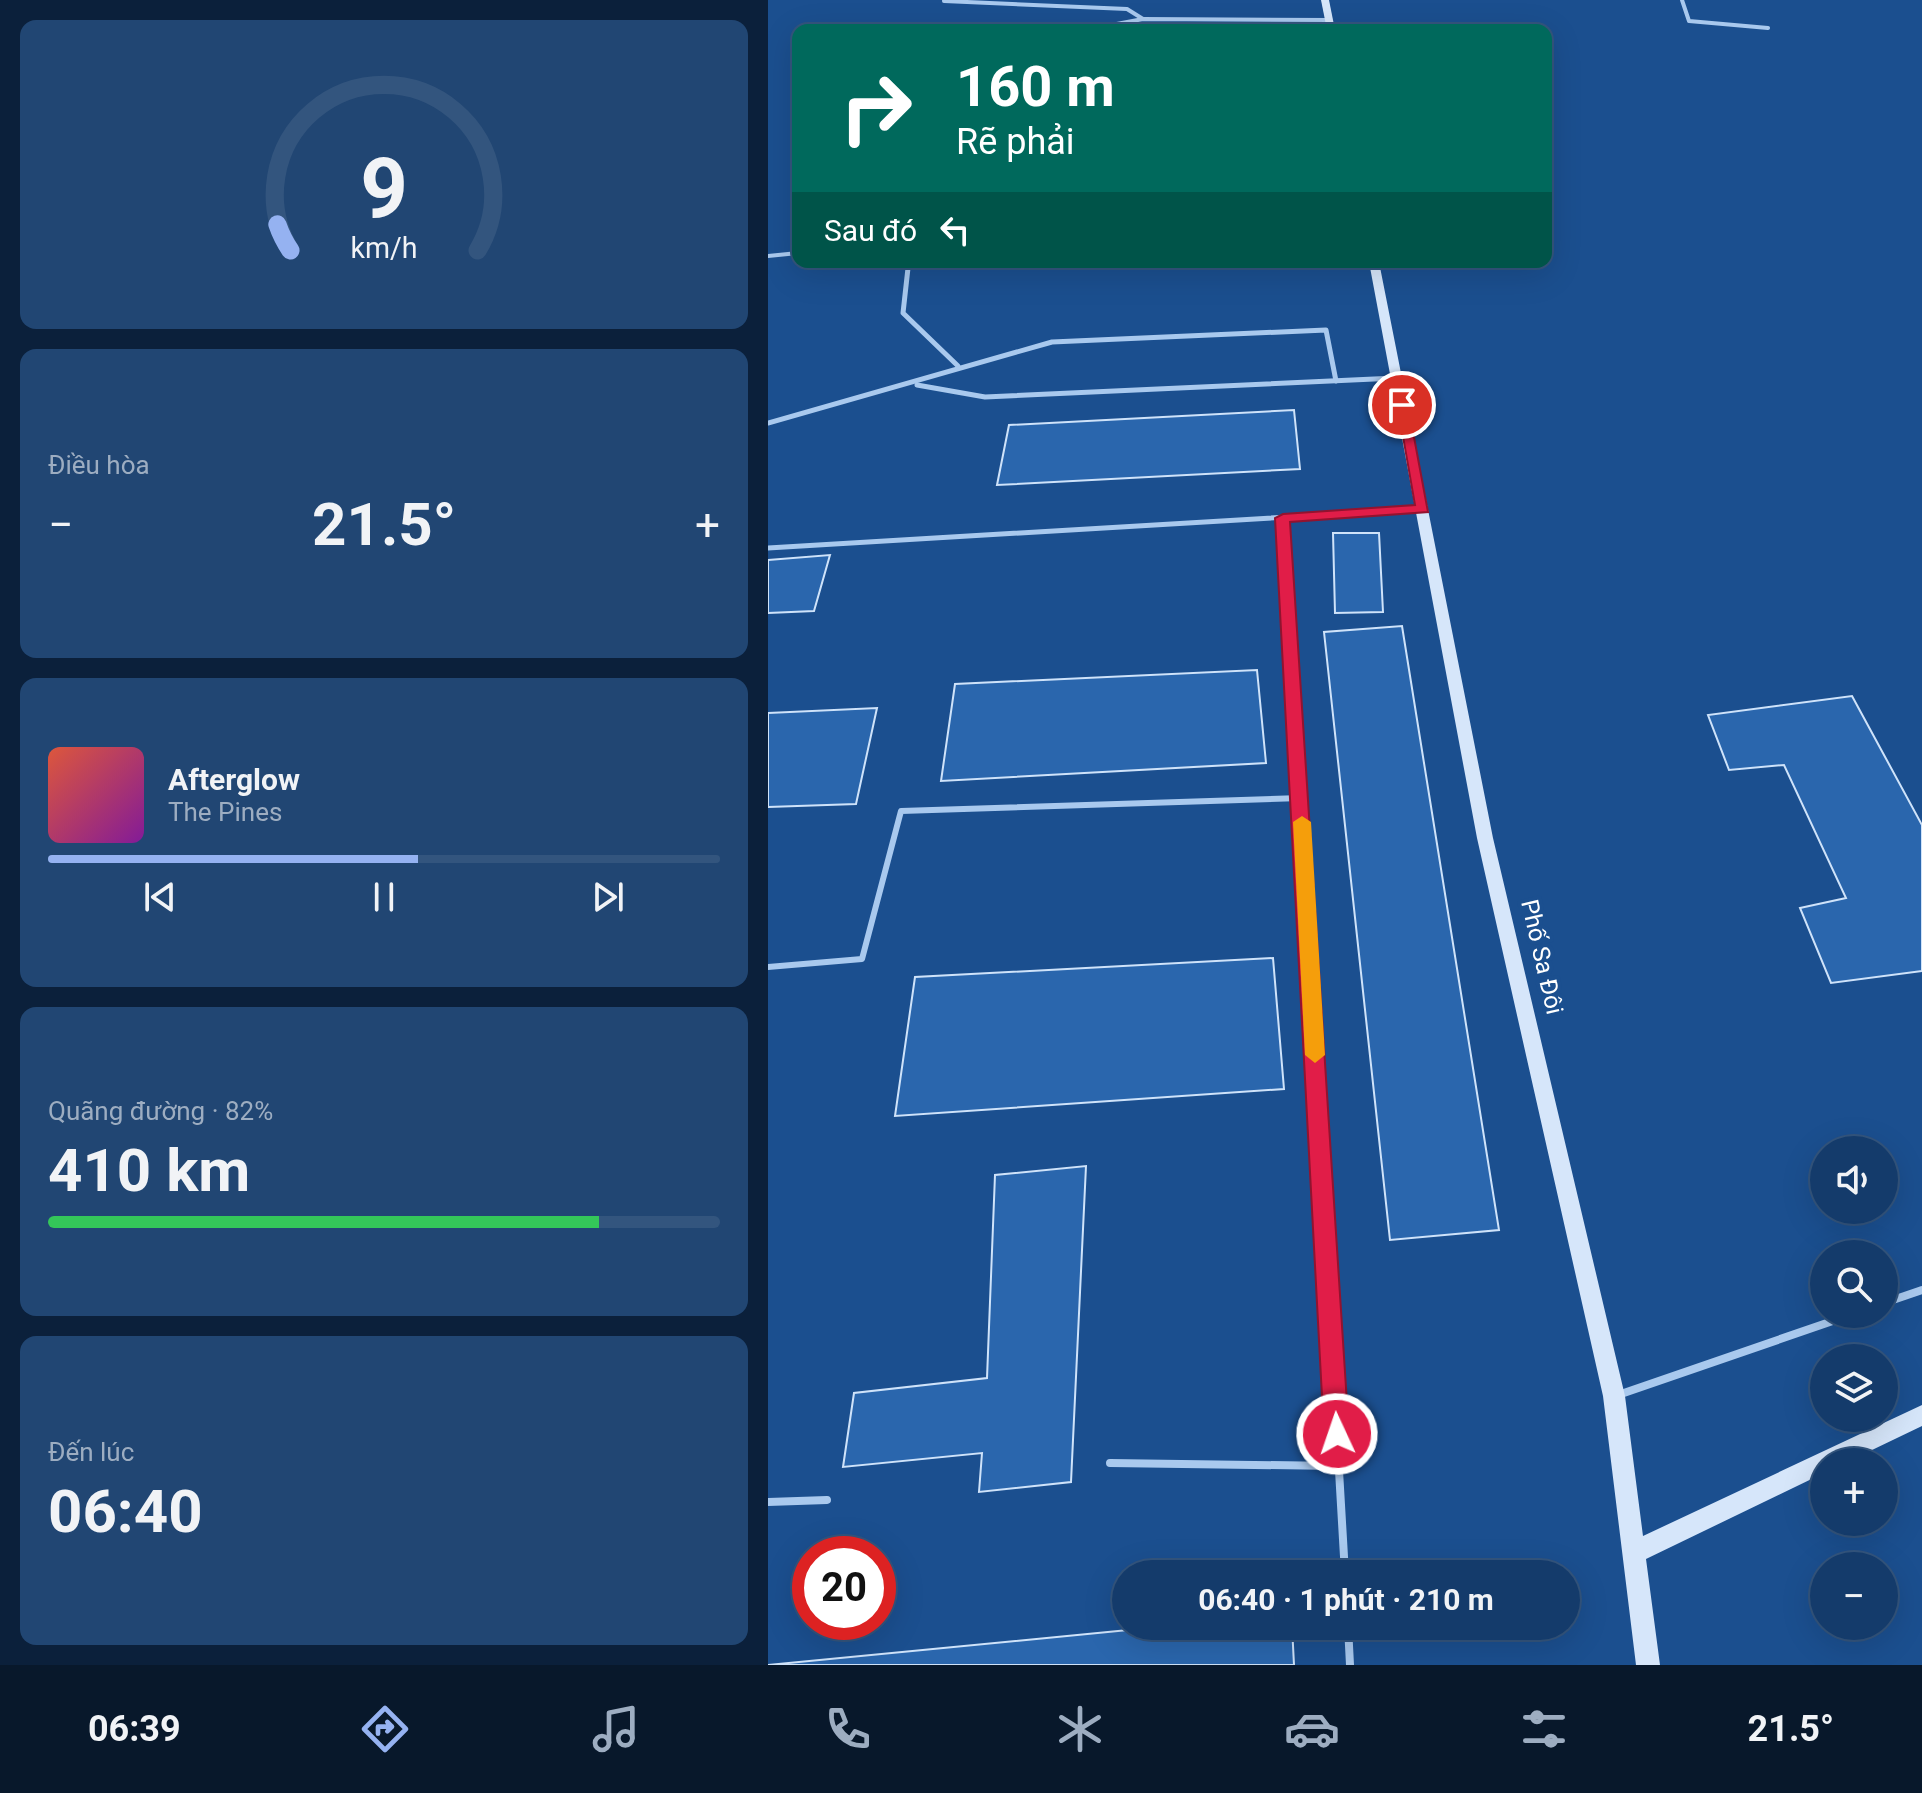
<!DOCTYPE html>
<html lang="vi">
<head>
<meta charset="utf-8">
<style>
	body { margin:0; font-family:Roboto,sans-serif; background:#214673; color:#f1f3f6; height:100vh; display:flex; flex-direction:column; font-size:30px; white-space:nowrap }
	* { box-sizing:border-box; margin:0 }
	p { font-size:26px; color:#9dadc1 }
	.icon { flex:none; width:44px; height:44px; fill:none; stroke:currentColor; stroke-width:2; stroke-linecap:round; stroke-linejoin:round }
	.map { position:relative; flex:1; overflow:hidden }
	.sheet { display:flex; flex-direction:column; gap:20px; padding:20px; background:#0b203b; width:768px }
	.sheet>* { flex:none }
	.guide { position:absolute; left:24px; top:24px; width:760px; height:244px; border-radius:16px; box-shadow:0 8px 32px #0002,0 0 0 2px #33557e; background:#00695c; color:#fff; overflow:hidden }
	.fabs { position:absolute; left:1042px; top:1136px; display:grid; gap:16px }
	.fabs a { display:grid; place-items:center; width:88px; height:88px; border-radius:50%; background:#143b6b; box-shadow:0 8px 32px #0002,0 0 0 2px #33557e; font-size:40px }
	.speed { position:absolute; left:24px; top:1536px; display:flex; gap:16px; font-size:40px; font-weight:700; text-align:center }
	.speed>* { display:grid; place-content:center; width:104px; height:104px; border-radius:50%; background:#143b6b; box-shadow:0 8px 32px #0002,0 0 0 2px #33557e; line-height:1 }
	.speed .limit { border:12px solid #d22; background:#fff; color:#111 }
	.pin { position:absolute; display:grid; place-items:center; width:68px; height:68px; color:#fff; margin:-34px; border:4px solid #fff; border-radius:50%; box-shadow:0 2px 8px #0007 }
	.me { position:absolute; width:88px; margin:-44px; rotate:357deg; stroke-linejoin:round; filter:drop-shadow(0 0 6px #0008) }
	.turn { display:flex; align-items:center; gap:28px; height:168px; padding:0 32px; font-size:36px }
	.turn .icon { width:104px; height:104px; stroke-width:2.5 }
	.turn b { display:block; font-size:56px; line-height:68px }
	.then { display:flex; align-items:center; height:76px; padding:0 32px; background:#0003; gap:16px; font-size:30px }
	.big { font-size:60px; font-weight:700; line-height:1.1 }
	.sheet .card { flex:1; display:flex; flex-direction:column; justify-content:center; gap:12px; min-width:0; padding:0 28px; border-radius:16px; background:#214673 }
	.sheet .dial { align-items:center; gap:0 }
	.dial svg { height:208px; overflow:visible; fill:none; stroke:#33557e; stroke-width:7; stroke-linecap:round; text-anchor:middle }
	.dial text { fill:#f1f3f6; stroke:none }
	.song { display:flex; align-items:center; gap:24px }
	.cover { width:96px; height:96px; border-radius:12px; background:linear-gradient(135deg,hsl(10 70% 55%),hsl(290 70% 35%)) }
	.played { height:8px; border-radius:4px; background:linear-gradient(90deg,#95b2f1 55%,#33557e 55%) }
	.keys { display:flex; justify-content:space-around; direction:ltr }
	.heat { display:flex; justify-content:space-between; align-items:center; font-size:44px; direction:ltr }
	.charge { height:12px; border-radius:6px; background:linear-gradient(90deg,#34c759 82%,#33557e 0) }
	.trip { position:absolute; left:344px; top:1560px; width:468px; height:80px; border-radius:40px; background:#143b6b; box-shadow:0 8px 32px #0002,0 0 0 2px #33557e; font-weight:700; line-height:80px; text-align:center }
	.tabs { display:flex; height:128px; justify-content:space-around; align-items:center; background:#08182b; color:#9dadc1 }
	.tabs .icon { width:56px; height:56px }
	.tabs .current { color:#95b2f1 }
	.tabs b { font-size:36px; color:#f1f3f6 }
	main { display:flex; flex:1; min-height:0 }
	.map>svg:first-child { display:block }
	.building { fill:#2a66ad; stroke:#cfe3fa; stroke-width:2 }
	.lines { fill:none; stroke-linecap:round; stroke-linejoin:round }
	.lane-far3 { stroke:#a9c9ee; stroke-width:4 }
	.lane-far2 { stroke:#a9c9ee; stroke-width:5 }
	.lane-far1 { stroke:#a9c9ee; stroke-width:6 }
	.lane { stroke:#a9c9ee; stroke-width:8 }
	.secondary { fill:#d6e6fa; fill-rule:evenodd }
	.route { fill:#e11d48; stroke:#92132f; stroke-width:2 }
	.slow { fill:#f59e0b }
	.labels { text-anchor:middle; stroke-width:8; stroke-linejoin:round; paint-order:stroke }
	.street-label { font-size:24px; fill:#fff; stroke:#1b4f8f }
</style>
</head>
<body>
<main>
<section class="sheet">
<div class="card dial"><svg viewBox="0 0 100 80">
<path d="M14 69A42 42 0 1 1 86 69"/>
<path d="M14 69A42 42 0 0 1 9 59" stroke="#95b2f1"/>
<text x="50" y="56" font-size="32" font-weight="700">9</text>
<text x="50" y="72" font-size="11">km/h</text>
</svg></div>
<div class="card"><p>Điều hòa</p>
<div class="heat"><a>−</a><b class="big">21.5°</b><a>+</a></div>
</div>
<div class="card">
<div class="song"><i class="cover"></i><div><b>Afterglow</b><p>The Pines</p></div></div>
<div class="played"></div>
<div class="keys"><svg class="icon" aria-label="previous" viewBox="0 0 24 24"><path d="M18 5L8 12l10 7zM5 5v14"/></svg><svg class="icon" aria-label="pause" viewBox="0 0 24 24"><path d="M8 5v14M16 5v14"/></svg><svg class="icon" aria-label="next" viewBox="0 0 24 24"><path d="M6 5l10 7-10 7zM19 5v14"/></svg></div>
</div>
<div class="card"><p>Quãng đường · 82%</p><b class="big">410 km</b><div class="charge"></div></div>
<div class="card"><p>Đến lúc</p><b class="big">06:40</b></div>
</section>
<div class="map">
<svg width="1154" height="1665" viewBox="0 0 1154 1665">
	<rect width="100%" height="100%" fill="#1b4f8f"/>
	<g class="building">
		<polygon points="526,410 532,469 229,485 241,425"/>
		<polygon points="565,533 611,533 615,612 567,613"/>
		<polygon points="62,555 46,611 0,613 0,560"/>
		<polygon points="634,626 731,1230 622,1240 556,632"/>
		<polygon points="489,670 498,763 173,781 187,684"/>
		<polygon points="1084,696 1154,825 1154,971 1063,983 1032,908 1078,898 1016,765 961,770 940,715"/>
		<polygon points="109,708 88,804 0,807 0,713"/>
		<polygon points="505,958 516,1089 127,1116 147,977"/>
		<polygon points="318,1166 303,1482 211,1492 214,1453 75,1467 86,1393 219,1378 227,1175"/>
		<polygon points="401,1626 524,1626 526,1665 0,1665"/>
	</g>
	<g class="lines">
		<g class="lane-far3">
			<polyline points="914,0 921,21 1000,28"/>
			<polyline points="176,1 359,9 375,19"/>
			<polyline points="173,28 249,30"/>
			<polyline points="317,30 375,19 562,20"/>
			<polyline points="0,256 30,253"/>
			<polyline points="140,270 141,262"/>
		</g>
		<g class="lane-far2">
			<polyline points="140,268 135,313 190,366"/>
			<polyline points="149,385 217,397 628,378"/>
			<polyline points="0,423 284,342 558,330 568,381"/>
			<polyline points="515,518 521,620"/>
			<polyline points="0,548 655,509"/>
		</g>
		<g class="lane-far1">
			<polyline points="521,618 548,1075"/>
			<polyline points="0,967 94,959 133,811 533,798"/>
		</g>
		<g class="lane">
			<polyline points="548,1073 577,1574"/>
			<polyline points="1116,1303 1154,1290"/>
			<polyline points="850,1395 1085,1314"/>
			<polyline points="342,1463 570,1466"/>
			<polyline points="0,1502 59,1500"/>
			<polyline points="580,1626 582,1665"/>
		</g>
		<g class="secondary">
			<polygon points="553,0 561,0 567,30 559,30"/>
			<polygon points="601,262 611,262 725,838 857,1396 875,1536 1154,1405 1154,1426 1079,1462 1056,1462 1056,1473 878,1559 892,1665 868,1665 835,1396 709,838"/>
		</g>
	</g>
	<polygon class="route" points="629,402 640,405 660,512 522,522 581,1434 577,1442 569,1446 560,1442 556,1434 507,518 515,514 647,505"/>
	<polygon class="slow" points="534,816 543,822 557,1055 547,1063 537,1055 525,822"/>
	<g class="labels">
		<g class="street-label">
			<text transform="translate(774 957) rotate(77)" y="8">Phố Sa Đôi</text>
		</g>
	</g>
</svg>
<div class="fabs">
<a><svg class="icon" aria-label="sound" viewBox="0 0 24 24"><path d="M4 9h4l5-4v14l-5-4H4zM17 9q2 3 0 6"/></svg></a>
<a><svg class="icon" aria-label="search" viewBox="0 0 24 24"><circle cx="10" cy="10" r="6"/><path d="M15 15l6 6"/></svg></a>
<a><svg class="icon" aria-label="layers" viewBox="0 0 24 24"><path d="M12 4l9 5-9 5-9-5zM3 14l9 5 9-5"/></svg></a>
<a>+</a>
<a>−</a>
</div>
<div class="speed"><div class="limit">20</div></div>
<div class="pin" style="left:634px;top:405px;background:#d93025"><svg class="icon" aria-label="arrive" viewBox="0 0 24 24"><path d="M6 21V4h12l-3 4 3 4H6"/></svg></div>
<svg class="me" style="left:569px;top:1434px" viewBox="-20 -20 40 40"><circle r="17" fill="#e11d48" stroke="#fff" stroke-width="3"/><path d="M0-11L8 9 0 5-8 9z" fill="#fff"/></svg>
<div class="trip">06:40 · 1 phút · 210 m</div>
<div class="guide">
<div class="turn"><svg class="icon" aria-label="right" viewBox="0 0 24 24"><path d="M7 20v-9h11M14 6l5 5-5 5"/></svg><div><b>160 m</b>Rẽ phải</div></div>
<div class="then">Sau đó<svg class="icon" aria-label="left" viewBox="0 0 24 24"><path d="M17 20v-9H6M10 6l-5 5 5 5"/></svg></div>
</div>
</div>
</main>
<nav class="tabs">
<b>06:39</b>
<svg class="icon current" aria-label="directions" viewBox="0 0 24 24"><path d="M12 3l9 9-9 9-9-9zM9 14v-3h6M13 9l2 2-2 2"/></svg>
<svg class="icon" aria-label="music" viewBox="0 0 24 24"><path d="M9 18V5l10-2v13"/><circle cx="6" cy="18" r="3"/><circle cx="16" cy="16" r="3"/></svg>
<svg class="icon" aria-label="phone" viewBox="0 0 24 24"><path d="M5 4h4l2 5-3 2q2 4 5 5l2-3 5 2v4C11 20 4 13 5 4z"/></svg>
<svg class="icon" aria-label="climate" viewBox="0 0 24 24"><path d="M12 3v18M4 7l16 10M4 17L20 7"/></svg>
<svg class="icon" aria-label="car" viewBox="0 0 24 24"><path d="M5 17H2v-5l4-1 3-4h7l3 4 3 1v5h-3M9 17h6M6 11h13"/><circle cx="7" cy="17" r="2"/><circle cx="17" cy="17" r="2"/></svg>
<svg class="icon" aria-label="filters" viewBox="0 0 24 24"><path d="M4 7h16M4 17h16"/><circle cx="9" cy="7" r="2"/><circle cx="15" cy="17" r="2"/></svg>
<b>21.5°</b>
</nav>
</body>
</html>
